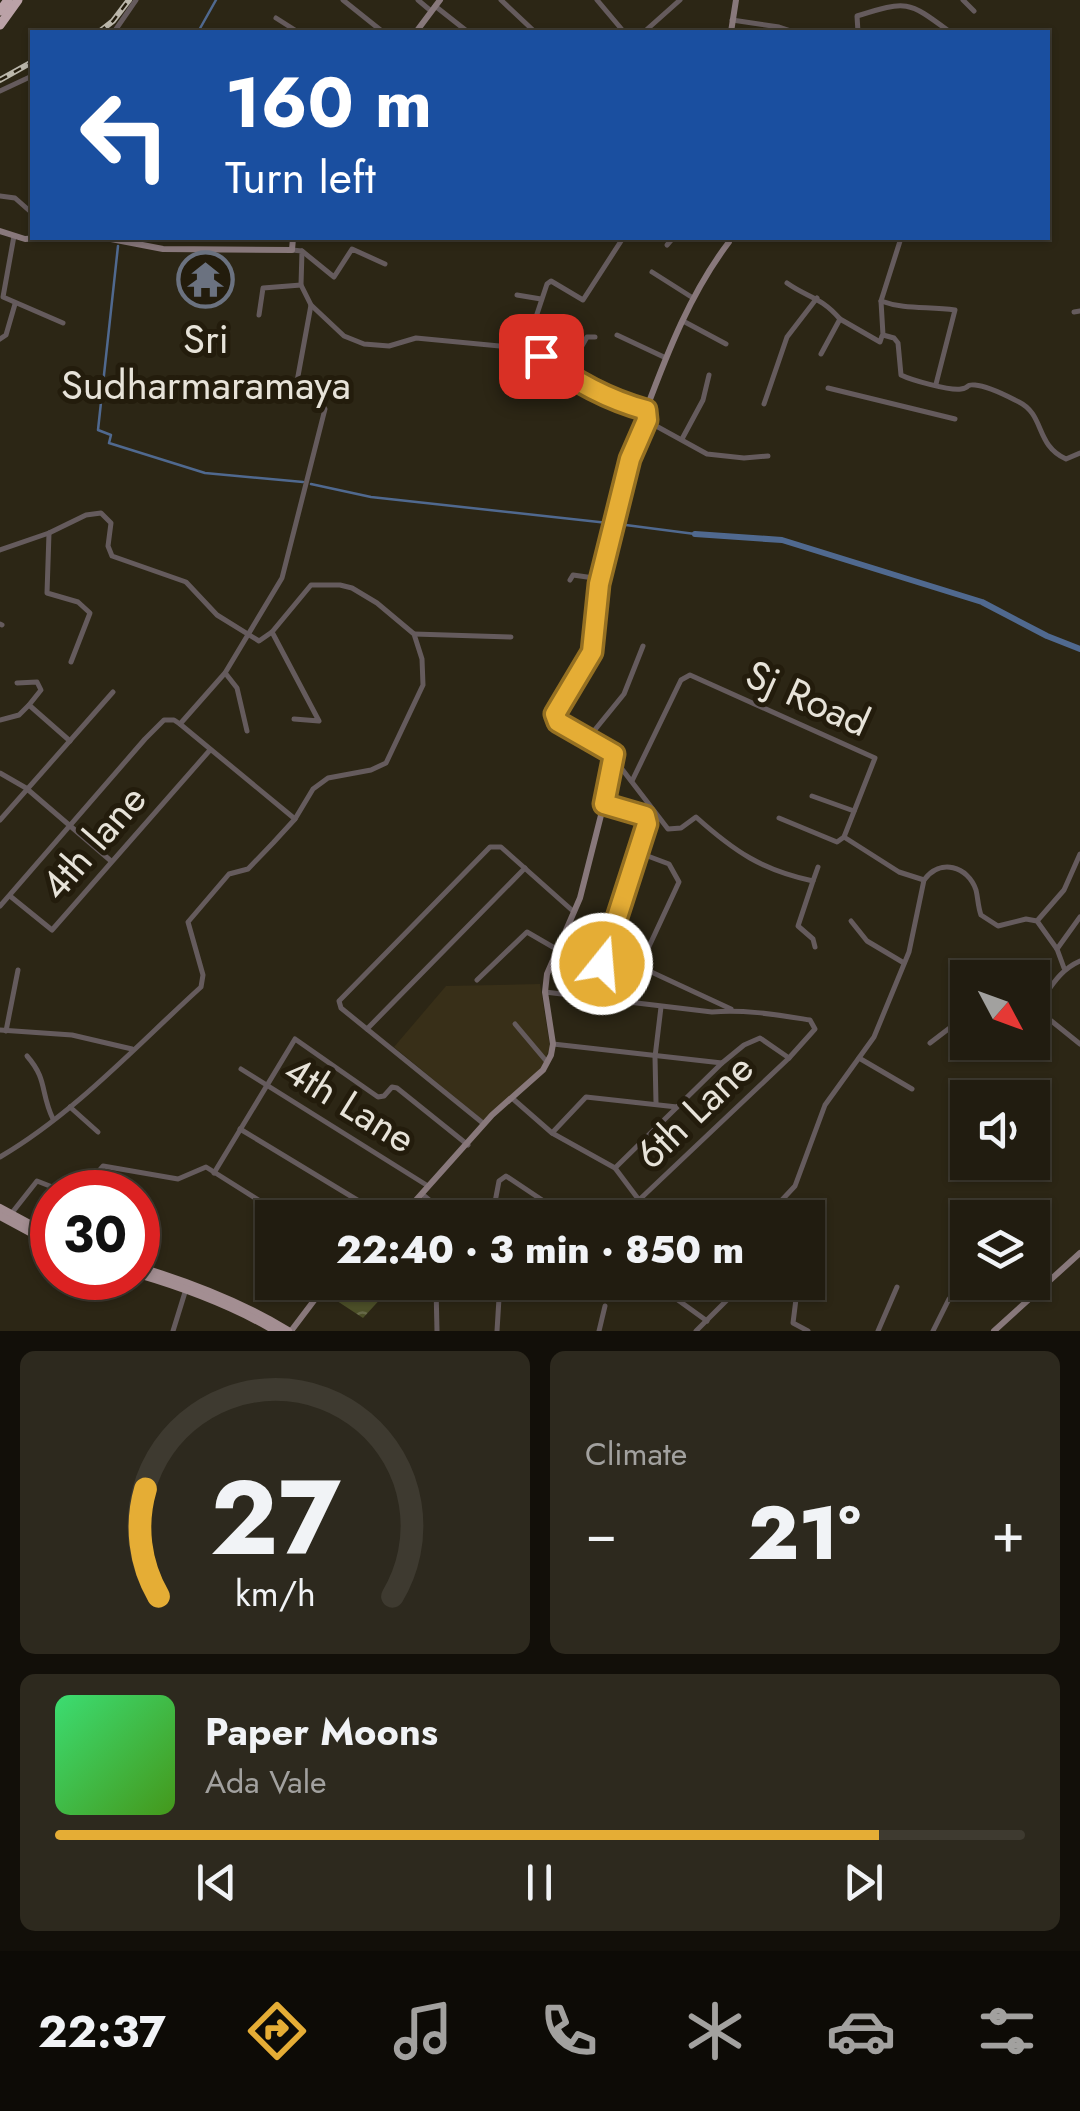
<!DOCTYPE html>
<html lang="en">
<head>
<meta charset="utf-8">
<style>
	body { margin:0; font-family:Jost,sans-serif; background:#2d291e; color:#f1f3f6; height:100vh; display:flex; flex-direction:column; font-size:38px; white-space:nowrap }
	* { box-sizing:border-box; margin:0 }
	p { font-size:32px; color:#a2a19f }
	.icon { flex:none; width:55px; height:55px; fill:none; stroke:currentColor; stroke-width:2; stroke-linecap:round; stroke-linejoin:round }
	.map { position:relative; height:1331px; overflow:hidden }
	.details { display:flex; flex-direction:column; gap:20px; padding:20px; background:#120f09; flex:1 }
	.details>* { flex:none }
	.top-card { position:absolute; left:30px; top:30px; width:1020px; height:210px; border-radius:0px; box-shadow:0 2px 8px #0004,0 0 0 2px #3e3a30; background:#1a4fa0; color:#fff; overflow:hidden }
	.needle { width:65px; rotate:131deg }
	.controls { position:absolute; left:950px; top:960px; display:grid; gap:20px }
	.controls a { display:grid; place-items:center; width:100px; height:100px; border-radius:0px; background:#211c10; box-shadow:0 2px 8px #0004,0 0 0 2px #3e3a30; font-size:50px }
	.speed { position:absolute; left:30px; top:1170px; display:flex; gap:20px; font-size:50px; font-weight:700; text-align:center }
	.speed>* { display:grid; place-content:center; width:130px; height:130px; border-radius:50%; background:#211c10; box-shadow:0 2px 8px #0004,0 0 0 2px #3e3a30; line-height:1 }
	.speed .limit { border:15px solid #d22; background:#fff; color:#111 }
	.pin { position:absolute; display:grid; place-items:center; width:85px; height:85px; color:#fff; margin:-42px; border-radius:20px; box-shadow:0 5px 15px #0006 }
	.me { position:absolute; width:110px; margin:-55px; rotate:17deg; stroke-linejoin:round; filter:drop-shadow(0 0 8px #0008) }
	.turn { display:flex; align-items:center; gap:35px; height:210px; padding:0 30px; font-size:45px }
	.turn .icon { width:130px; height:130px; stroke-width:2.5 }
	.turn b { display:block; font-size:70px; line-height:85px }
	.big { font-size:75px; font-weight:800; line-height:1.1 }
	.details .widget { flex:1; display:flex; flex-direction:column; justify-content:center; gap:15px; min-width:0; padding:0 35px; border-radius:15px; background:#2d291e }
	.details .dial { align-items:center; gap:0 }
	.dial svg { height:260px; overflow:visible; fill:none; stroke:#3e3a30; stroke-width:7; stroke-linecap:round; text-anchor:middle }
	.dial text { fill:#f1f3f6; stroke:none }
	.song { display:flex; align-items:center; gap:30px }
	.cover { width:120px; height:120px; border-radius:15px; background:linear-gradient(135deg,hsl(140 70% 55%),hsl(100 70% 35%)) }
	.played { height:10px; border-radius:5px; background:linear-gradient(90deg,#e5ad35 85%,#3e3a30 85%) }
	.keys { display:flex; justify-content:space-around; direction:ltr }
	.heat { display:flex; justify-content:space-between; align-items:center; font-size:55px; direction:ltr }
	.details .tiles { flex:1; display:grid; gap:20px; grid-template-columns:1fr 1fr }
	.widget:last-child { grid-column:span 2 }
	.trip { position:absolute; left:255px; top:1200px; width:570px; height:100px; border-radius:0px; background:#211c10; box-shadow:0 2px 8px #0004,0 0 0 2px #3e3a30; font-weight:800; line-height:100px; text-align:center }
	.menu { display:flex; height:160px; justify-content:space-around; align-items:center; background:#0d0b06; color:#a2a19f }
	.menu .icon { width:70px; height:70px }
	.menu .selected { color:#e5ad35 }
	.menu b { font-size:45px; color:#f1f3f6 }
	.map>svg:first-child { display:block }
	.built { fill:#382f18 }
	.park { fill:url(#park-crowns) }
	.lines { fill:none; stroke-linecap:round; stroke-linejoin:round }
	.stream { stroke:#50698f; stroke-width:2.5 }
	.canal { stroke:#50698f; stroke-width:6 }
	.street { stroke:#655b5d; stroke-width:5 }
	.secondary { stroke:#88787b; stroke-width:6 }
	.primary { stroke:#a38e92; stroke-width:8 }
	.highway { stroke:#bba2a7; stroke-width:9 }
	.rail-casing { stroke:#bbb7ab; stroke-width:6 }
	.rail { stroke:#231c0c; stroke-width:2.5; stroke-dasharray:8; stroke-linecap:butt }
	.route-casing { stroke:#957022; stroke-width:25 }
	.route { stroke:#e5ad35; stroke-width:18 }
	.labels { text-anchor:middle; stroke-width:10; stroke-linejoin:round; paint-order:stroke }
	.poi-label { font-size:40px; fill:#e7e3d9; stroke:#231c0c }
	.street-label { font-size:40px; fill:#e7e3d9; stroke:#231c0c }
</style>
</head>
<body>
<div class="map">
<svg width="1080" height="1331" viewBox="0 0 1080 1331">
	<defs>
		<pattern id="park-crowns" width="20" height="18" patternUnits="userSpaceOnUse" patternTransform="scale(2.5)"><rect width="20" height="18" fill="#4c4f28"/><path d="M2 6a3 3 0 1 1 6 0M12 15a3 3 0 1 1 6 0" fill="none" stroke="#666847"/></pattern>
	</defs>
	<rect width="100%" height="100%" fill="#2c2615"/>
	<polygon class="built" points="540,984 550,1047 541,1070 486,1123 394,1047 446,986"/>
	<polygon class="park" points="345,1283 345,1282 395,1283 363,1318 331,1297"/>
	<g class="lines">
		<g class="stream">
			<polyline points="198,32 216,0"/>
			<polyline points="118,246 98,430 111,435 109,443 205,473 303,482"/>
			<polyline points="311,484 371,497 608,523"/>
			<polyline points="618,524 695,534"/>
		</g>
		<polyline class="canal" points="695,534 782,540 982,602 1047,636 1080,649"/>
		<g class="street">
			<polyline points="343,0 383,32"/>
			<polyline points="418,0 431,11"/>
			<polyline points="501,0 535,32"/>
			<polyline points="597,0 624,32"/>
			<polyline points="963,0 974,11"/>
			<polyline points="435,6 468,32"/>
			<polyline points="276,18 298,32"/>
			<polyline points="732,20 779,27 794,32"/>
			<polyline points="114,32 136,0"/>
			<polyline points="644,32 680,0"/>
			<path d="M858 32 857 16C908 0 908 1 950 32"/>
			<polyline points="0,91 32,76"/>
			<polyline points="0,196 15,198 32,213"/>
			<polyline points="14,236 3,297 63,323"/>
			<polyline points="636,238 637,238"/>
			<path d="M901 238 881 301 883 335 894 338 898 343 901 375C911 380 950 391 961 389 972 387 964 384 975 385 989 386 1007 396 1019 402 1045 415 1035 445 1066 459L1080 453"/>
			<polyline points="667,245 673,238"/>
			<polyline points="302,251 334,277 352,249 385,264"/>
			<polyline points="652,272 693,298"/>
			<path d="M787 283C808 298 820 296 840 319"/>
			<polyline points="517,295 541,299"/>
			<path d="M881 301C905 310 929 306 955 310L936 384"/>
			<polyline points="311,305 344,336 364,344 389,346 416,338 532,349 574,379 627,405 646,410"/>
			<polyline points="1074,312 1080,311"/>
			<polyline points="259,315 263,288 301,285"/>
			<polyline points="683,321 726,344"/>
			<polyline points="617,335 666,358"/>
			<polyline points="0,339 6,335 15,304"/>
			<polyline points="532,349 531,332 547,284 551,281 583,300 623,238"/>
			<polyline points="821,354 840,319 880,342 882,336"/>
			<polyline points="566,374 587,337 595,337"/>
			<polyline points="261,382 296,387"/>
			<polyline points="828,388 955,419"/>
			<polyline points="535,393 536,380 553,366"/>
			<polyline points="764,404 787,337 817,298"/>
			<polyline points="647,421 707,454 744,458 768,456"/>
			<polyline points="682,439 703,400 709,375"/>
			<polyline points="49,533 47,593 78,602 90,613 71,662"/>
			<path d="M0 550 49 533 86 515 101 513 111 523 108 546 112 556 186 582 217 615 259 641 272 632 311 585H340L352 588 377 603 414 634 422 659 423 685 386 763 371 770 328 778 313 789 295 819 273 843 248 869 229 874 188 922 203 975 201 987C137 1045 75 1113 0 1157"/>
			<polyline points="570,580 573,575 601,579"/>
			<polyline points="0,624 2,625"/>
			<polyline points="272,632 319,721 294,719"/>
			<polyline points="414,634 511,637"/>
			<polyline points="226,674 237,688 247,731"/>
			<polyline points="17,683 37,682 41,690 29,705"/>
			<polyline points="0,720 19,715 29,705 70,741"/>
			<polyline points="180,724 295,819"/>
			<polyline points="589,737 624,694 643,646"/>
			<path d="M615 760 668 829 681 828 696 817C735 852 762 870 813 881L818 867"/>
			<polyline points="0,773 26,788 111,861"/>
			<polyline points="632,781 681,680 690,675 875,758 844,837 837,842 779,818"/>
			<polyline points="812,796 854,811"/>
			<polyline points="0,820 113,692"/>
			<polyline points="844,837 899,872 924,880"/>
			<polyline points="813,881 798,926 813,939 815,947"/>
			<polyline points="10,896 52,930 210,750"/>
			<polyline points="0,906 145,739 164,720 174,720 180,724 225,673 282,578 325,409 318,398 297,391 296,387 311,305 301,285 302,251 292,250"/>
			<polyline points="851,921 867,941 904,963"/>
			<polyline points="1037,921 1064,890 1080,854"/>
			<polyline points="1057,949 1080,917"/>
			<polyline points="554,957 647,970 731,1009"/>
			<polyline points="603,964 647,824 645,816 604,804"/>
			<polyline points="967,979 968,980"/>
			<polyline points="477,980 527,932 558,950"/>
			<polyline points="632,1003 639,968 679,882 669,864 637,852"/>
			<polyline points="1039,1011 1080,1044"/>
			<path d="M1032 1016C1042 1009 1039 1004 1045 995 1055 980 1064 968 1080 961"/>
			<polyline points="515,1024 547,1062"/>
			<polyline points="367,1029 525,868"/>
			<polyline points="0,1030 72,1035 132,1049"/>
			<polyline points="6,1031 18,970"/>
			<polyline points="930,1043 968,1014"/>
			<polyline points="553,1044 722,1063 744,1045 760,1038 789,1058"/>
			<path d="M27 1056C48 1080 40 1092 53 1119"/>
			<polyline points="859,1058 912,1089"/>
			<polyline points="241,1069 428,1186"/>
			<path d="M512 1098 552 1133 615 1168 639 1200 789 1058 815 1029 810 1020C778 1015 744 1009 712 1012L545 992"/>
			<polyline points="656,1103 655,1057 661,1007"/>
			<polyline points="70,1107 98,1132"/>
			<polyline points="484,1124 341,1008 339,1001 490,847 501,847 574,912"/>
			<polyline points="240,1129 387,1218"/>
			<polyline points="552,1133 586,1097 677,1107"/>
			<polyline points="615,1168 722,1063"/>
			<polyline points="214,1173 295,1039 378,1097 384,1096 392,1087 397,1088 468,1145"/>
			<polyline points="81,1192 103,1166 178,1179 206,1167 287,1218"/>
			<polyline points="422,1194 451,1218"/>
			<polyline points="11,1214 37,1181 65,1192"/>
			<polyline points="492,1218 499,1181 506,1176 569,1218"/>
			<path d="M765 1218 795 1186 825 1105 874 1037 909 952 924 880C940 858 968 866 976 890 978 898 978 907 981 915L998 926 1026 919 1037 921 1057 949 1064 968"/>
			<polyline points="653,1282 707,1321"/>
			<polyline points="436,1286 437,1331"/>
			<polyline points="796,1299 793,1323 808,1331"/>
			<polyline points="173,1331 186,1289"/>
			<polyline points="497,1331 500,1282"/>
			<polyline points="599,1331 605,1306"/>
			<polyline points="696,1331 727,1300 735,1282"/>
			<polyline points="878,1331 897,1287"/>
			<polyline points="933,1331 949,1299"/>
		</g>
		<g class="secondary">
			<polyline points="416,32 440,0"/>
			<polyline points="731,32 736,0"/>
			<polyline points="0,231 25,239 40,238"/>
			<polyline points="106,238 163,249 292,250 293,238"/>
			<path d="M400 1218 492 1115 543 1070 551 1055 553 1044 545 992 547 974 580 898 615 760 610 750 558 722 555 714 592 651 599 585 630 459 647 421 646 410C668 351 691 292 729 242L728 238"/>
			<polyline points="291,1331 328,1282"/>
			<polyline points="994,1331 1080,1253"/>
		</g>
		<g class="primary">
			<polyline points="0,1208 52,1236"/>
			<polyline points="0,1216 52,1244"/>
			<path d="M138 1267C191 1283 241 1302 288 1331"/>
			<path d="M138 1274C186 1288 232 1305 276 1331"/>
		</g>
		<g class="highway">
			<polyline points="0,11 8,0"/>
			<polyline points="0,25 18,0"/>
		</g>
		<defs>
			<g id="rail">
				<polyline points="99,32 113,21 129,0"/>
				<polyline points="0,80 32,62"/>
			</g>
		</defs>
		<use href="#rail" class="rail-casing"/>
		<use href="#rail" class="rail"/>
	</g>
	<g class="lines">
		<defs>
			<path id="route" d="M541 356C572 380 609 400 646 410L647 420 630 459 599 584 592 652 555 714 558 722 614 754 604 804 645 816 647 824 602 964"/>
		</defs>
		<use href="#route" class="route-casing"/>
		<use href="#route" class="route"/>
	</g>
	<defs>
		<symbol id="temple-ring" viewBox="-11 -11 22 22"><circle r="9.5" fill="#231c0c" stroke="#6b7280" stroke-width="1.5"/><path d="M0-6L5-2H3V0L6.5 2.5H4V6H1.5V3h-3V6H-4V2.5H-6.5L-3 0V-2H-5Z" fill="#6b7280"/></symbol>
	</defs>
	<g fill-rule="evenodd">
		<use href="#temple-ring" x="174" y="248" width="63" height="63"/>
	</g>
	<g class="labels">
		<g class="poi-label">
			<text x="206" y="353">Sri<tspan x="206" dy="46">Sudharmaramaya</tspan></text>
		</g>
		<g class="street-label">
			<text transform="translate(808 698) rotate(24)" y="14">Sj Road</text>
			<text transform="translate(93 842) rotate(-49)" y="14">4th lane</text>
			<text transform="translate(350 1104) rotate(32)" y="14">4th Lane</text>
			<text transform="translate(694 1111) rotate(-44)" y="14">6th Lane</text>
		</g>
	</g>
</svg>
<div class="controls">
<a><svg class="needle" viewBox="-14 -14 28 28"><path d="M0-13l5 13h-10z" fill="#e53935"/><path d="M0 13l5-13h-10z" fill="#a2a19f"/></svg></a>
<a><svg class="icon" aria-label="sound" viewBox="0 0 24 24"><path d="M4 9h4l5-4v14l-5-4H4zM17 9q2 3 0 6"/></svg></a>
<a><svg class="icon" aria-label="layers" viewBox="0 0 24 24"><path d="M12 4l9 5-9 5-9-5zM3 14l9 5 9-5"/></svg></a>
</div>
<div class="speed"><div class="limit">30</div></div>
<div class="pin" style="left:541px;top:356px;background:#d93025"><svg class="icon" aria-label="arrive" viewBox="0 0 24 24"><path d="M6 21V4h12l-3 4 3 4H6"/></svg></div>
<svg class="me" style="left:602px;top:964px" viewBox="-20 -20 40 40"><circle r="17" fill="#e5ad35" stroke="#fff" stroke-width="3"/><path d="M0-11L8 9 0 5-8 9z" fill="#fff"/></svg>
<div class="trip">22:40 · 3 min · 850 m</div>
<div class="top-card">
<div class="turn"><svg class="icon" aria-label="left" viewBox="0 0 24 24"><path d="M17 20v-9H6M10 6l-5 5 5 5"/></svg><div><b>160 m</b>Turn left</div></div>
</div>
</div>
<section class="details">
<div class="tiles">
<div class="widget dial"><svg viewBox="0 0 100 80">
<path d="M14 69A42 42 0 1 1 86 69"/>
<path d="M14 69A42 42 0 0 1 10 36" stroke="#e5ad35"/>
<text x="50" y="56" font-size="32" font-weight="700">27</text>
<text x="50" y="72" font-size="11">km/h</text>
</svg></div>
<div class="widget"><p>Climate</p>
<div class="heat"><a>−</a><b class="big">21°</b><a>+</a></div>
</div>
<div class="widget">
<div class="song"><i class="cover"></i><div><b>Paper Moons</b><p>Ada Vale</p></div></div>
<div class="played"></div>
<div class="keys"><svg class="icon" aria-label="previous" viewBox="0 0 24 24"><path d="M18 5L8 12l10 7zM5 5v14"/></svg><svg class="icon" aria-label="pause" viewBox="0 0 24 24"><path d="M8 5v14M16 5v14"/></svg><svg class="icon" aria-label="next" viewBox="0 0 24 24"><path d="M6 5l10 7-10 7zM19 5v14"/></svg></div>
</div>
</div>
</section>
<nav class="menu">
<b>22:37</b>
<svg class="icon selected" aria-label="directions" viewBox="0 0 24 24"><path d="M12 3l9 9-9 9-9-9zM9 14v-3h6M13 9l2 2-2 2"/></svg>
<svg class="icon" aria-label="music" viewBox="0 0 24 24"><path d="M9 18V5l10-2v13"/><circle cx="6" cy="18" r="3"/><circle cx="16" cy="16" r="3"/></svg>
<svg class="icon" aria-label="phone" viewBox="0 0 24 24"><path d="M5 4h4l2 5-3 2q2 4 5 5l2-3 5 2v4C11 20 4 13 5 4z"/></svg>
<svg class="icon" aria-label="climate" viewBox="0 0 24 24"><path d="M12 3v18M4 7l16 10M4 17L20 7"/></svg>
<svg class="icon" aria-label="car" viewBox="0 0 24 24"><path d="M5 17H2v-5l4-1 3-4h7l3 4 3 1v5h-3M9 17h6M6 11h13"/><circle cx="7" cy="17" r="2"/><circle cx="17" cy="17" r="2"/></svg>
<svg class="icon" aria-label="filters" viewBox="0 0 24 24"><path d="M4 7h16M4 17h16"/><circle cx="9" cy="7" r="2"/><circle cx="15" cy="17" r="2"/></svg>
</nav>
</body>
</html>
